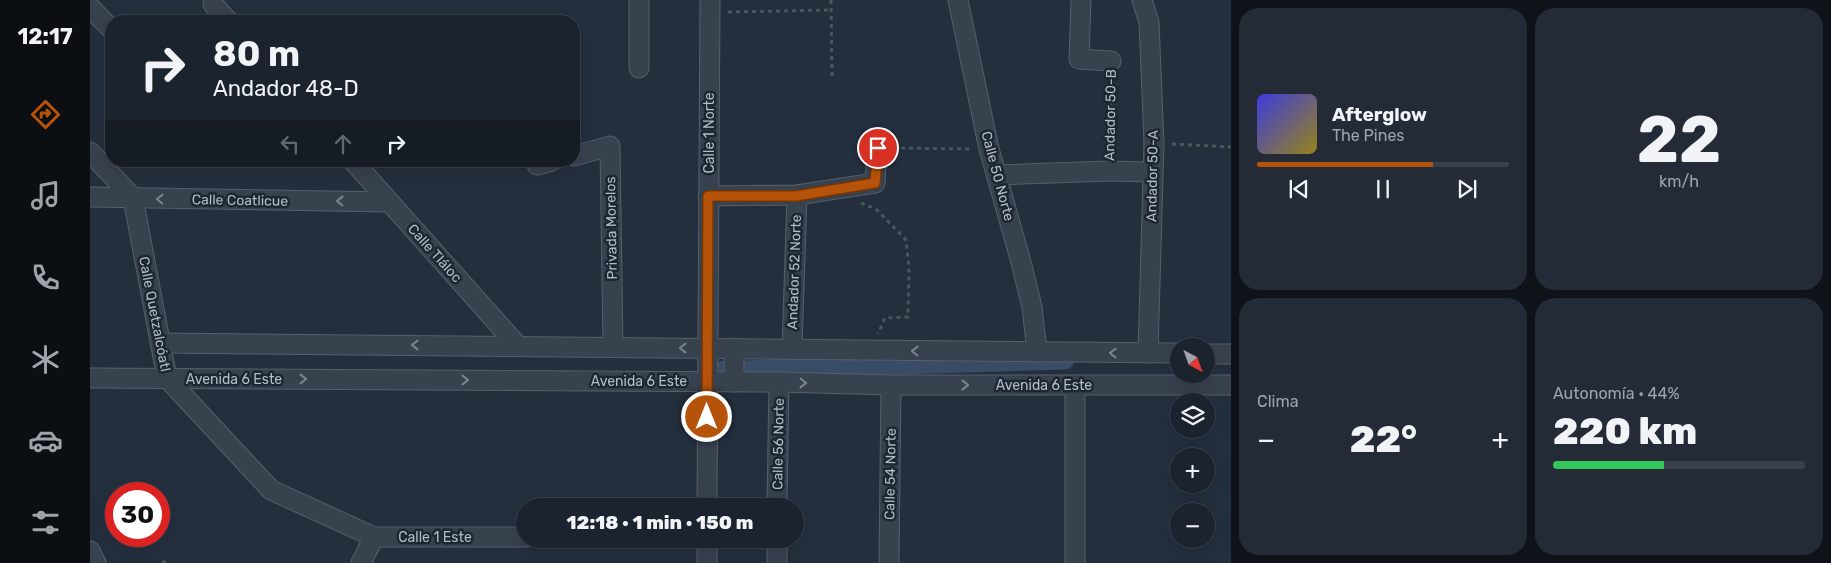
<!DOCTYPE html>
<html lang="es">
<head>
<meta charset="utf-8">
<style>
	body { margin:0; font-family:Rubik,sans-serif; background:#242b36; color:#f1f3f6; height:100vh; display:flex; flex-direction:column; font-size:19px; white-space:nowrap }
	* { box-sizing:border-box; margin:0 }
	p { font-size:16px; color:#a0a4aa }
	.icon { flex:none; width:28px; height:28px; fill:none; stroke:currentColor; stroke-width:2; stroke-linecap:round; stroke-linejoin:round }
	.map { position:relative; flex:1; overflow:hidden }
	.panel { display:flex; flex-direction:column; gap:8px; padding:8px; background:#0f1319; width:600px }
	.panel>* { flex:none }
	.banner { position:absolute; left:15px; top:15px; width:475px; height:152px; border-radius:20px; box-shadow:0 5px 20px #0002,0 0 0 1px #39404a; background:#1b232e; color:#f1f3f6; overflow:hidden }
	.needle { width:32px; rotate:139deg }
	.fabs { position:absolute; left:1080px; top:338px; display:grid; gap:10px }
	.fabs a { display:grid; place-items:center; width:45px; height:45px; border-radius:50%; background:#1b232e; box-shadow:0 5px 20px #0002,0 0 0 1px #39404a; font-size:25px }
	.speed { position:absolute; left:15px; top:482px; display:flex; gap:10px; font-size:25px; font-weight:700; text-align:center }
	.speed>* { display:grid; place-content:center; width:65px; height:65px; border-radius:50%; background:#1b232e; box-shadow:0 5px 20px #0002,0 0 0 1px #39404a; line-height:1 }
	.speed .limit { border:8px solid #d22; background:#fff; color:#111 }
	.pin { position:absolute; display:grid; place-items:center; width:42px; height:42px; color:#fff; margin:-21px; border:2px solid #fff; border-radius:50%; box-shadow:0 1px 5px #0007 }
	.me { position:absolute; width:55px; margin:-28px; rotate:0deg; stroke-linejoin:round; filter:drop-shadow(0 0 4px #0008) }
	.turn { display:flex; align-items:center; gap:18px; height:105px; padding:0 25px; font-size:22px }
	.turn .icon { width:65px; height:65px; stroke-width:2.5 }
	.turn b { display:block; font-size:35px; line-height:42px }
	.lanes { display:flex; align-items:center; height:48px; padding:0 25px; background:#0003; justify-content:center; gap:25px; direction:ltr }
	.lanes .off { opacity:.35 }
	.big { font-size:38px; font-weight:800; line-height:1.1 }
	.panel .card { flex:1; display:flex; flex-direction:column; justify-content:center; gap:8px; min-width:0; padding:0 18px; border-radius:20px; background:#242b36 }
	.panel .dial { align-items:center; gap:0 }
	.dial b { font-size:65px; line-height:1 }
	.song { display:flex; align-items:center; gap:15px }
	.cover { width:60px; height:60px; border-radius:8px; background:linear-gradient(135deg,hsl(240 70% 55%),hsl(50 70% 35%)) }
	.played { height:5px; border-radius:2px; background:linear-gradient(90deg,#b45309 70%,#39404a 70%) }
	.keys { display:flex; justify-content:space-around; direction:ltr }
	.heat { display:flex; justify-content:space-between; align-items:center; font-size:28px; direction:ltr }
	.charge { height:8px; border-radius:4px; background:linear-gradient(90deg,#34c759 44%,#39404a 0) }
	.panel .tiles { flex:1; display:grid; gap:8px; grid-template-columns:repeat(2,1fr) }
	.trip { position:absolute; left:426px; top:498px; width:288px; height:50px; border-radius:25px; background:#1b232e; box-shadow:0 5px 20px #0002,0 0 0 1px #39404a; font-weight:800; line-height:50px; text-align:center }
	main { display:flex; flex:1; min-height:0 }
	.tabs { display:flex; flex-direction:column; width:90px; justify-content:space-around; align-items:center; background:#0b0e12; color:#a0a4aa }
	.tabs .icon { width:35px; height:35px }
	.tabs .active { color:#b45309 }
	.tabs b { font-size:22px; color:#f1f3f6 }
	.map>svg:first-child { display:block }
	.lines { fill:none; stroke-linecap:round; stroke-linejoin:round }
	.canal { stroke:#394c67; stroke-width:19 }
	.minor-casing { stroke:#565f6c; stroke-width:21 }
	.path { stroke:#44595c; stroke-width:3; stroke-dasharray:4 4; stroke-linecap:butt }
	.minor { stroke:#38414e; stroke-width:19 }
	.oneway { stroke:#7c8592 }
	.route-casing { stroke:#753606; stroke-width:12 }
	.route { stroke:#b45309; stroke-width:9 }
	.labels { text-anchor:middle; stroke-width:5; stroke-linejoin:round; paint-order:stroke }
	.street-label { font-size:14px; fill:#b4bcc9; stroke:#1d2633 }
</style>
</head>
<body>
<main>
<nav class="tabs">
<b>12:17</b>
<svg class="icon active" aria-label="directions" viewBox="0 0 24 24"><path d="M12 3l9 9-9 9-9-9zM9 14v-3h6M13 9l2 2-2 2"/></svg>
<svg class="icon" aria-label="music" viewBox="0 0 24 24"><path d="M9 18V5l10-2v13"/><circle cx="6" cy="18" r="3"/><circle cx="16" cy="16" r="3"/></svg>
<svg class="icon" aria-label="phone" viewBox="0 0 24 24"><path d="M5 4h4l2 5-3 2q2 4 5 5l2-3 5 2v4C11 20 4 13 5 4z"/></svg>
<svg class="icon" aria-label="climate" viewBox="0 0 24 24"><path d="M12 3v18M4 7l16 10M4 17L20 7"/></svg>
<svg class="icon" aria-label="car" viewBox="0 0 24 24"><path d="M5 17H2v-5l4-1 3-4h7l3 4 3 1v5h-3M9 17h6M6 11h13"/><circle cx="7" cy="17" r="2"/><circle cx="17" cy="17" r="2"/></svg>
<svg class="icon" aria-label="filters" viewBox="0 0 24 24"><path d="M4 7h16M4 17h16"/><circle cx="9" cy="7" r="2"/><circle cx="15" cy="17" r="2"/></svg>
</nav>
<div class="map">
<svg width="1141" height="563" viewBox="0 0 1141 563">
	<rect width="100%" height="100%" fill="#242f3e"/>
	<g class="lines">
		<polyline class="canal" points="618,371 975,360"/>
		<defs>
			<g id="minor">
				<polyline points="868,0 899,149 931,262 942,307 947,352"/>
				<polyline points="991,0 989,59 1021,61"/>
				<polyline points="1052,0 1059,22 1064,143 1058,353"/>
				<polyline points="123,4 138,21"/>
				<polyline points="0,7 21,29"/>
				<polyline points="549,68 549,0"/>
				<polyline points="0,152 43,198 77,378 181,490 284,537 435,537"/>
				<polyline points="484,156 520,146 523,347"/>
				<polyline points="263,161 427,345"/>
				<polyline points="447,165 462,161"/>
				<polyline points="907,175 1019,171 1062,172"/>
				<polyline points="618,196 707,195 785,183 787,148"/>
				<polyline points="0,197 299,202"/>
				<polyline points="70,343 1089,353"/>
				<polyline points="702,349 707,195"/>
				<polyline points="1116,354 1141,354"/>
				<polyline points="0,378 689,382 801,385 1141,385"/>
				<polyline points="644,382 644,348"/>
				<polyline points="617,506 620,0"/>
				<polyline points="687,506 689,382"/>
				<polyline points="0,551 6,563"/>
				<polyline points="271,563 284,537"/>
				<polyline points="617,563 617,539"/>
				<polyline points="687,563 687,539"/>
				<polyline points="799,563 801,385"/>
				<polyline points="985,563 985,385"/>
			</g>
		</defs>
		<use href="#minor" class="minor-casing"/>
		<g class="path">
			<polyline points="741,0 742,77"/>
			<polyline points="638,12 741,10"/>
			<polyline points="1082,144 1141,147"/>
			<polyline points="803,148 882,149"/>
			<polyline points="1020,155 1021,79"/>
			<polyline points="771,203 786,209 816,240 819,269 818,317 795,318 788,334"/>
			<polyline points="72,563 79,559"/>
		</g>
		<use href="#minor" class="minor"/>
	</g>
	<defs><path id="oneway-chevron" d="M-2-3.5L2.5 0L-2 3.5" fill="none" stroke-width="1.6" stroke-linecap="round" stroke-linejoin="round" transform="scale(1.25)"/></defs>
	<g class="oneway">
		<use href="#oneway-chevron" transform="translate(70 199) rotate(-179)"/>
		<use href="#oneway-chevron" transform="translate(250 201) rotate(-179)"/>
		<use href="#oneway-chevron" transform="translate(325 345) rotate(-180)"/>
		<use href="#oneway-chevron" transform="translate(593 348) rotate(-179)"/>
		<use href="#oneway-chevron" transform="translate(825 351) rotate(-179)"/>
		<use href="#oneway-chevron" transform="translate(1023 353) rotate(-179)"/>
		<use href="#oneway-chevron" transform="translate(213 379)"/>
		<use href="#oneway-chevron" transform="translate(375 380)"/>
		<use href="#oneway-chevron" transform="translate(713 383) rotate(1)"/>
		<use href="#oneway-chevron" transform="translate(875 385)"/>
	</g>
	<g class="lines">
		<defs>
			<polyline id="route" points="617,417 618,196 706,196 785,183 788,148"/>
		</defs>
		<use href="#route" class="route-casing"/>
		<use href="#route" class="route"/>
	</g>
	<g class="labels">
		<g class="street-label">
			<text transform="translate(1020 115) rotate(-89)" y="5">Andador 50-B</text>
			<text transform="translate(619 133) rotate(-90)" y="5">Calle 1 Norte</text>
			<text transform="translate(908 176) rotate(75)" y="5">Calle 50 Norte</text>
			<text transform="translate(1062 176) rotate(-89)" y="5">Andador 50-A</text>
			<text transform="translate(150 200) rotate(1)" y="5">Calle Coatlicue</text>
			<text transform="translate(521 228) rotate(-91)" y="5">Privada Morelos</text>
			<text transform="translate(345 253) rotate(48)" y="5">Calle Tláloc</text>
			<text transform="translate(704 272) rotate(-88)" y="5">Andador 52 Norte</text>
			<text transform="translate(65 314) rotate(79)" y="5">Calle Quetzalcóatl</text>
			<text x="144" y="384">Avenida 6 Este</text>
			<text x="549" y="386">Avenida 6 Este</text>
			<text x="954" y="390">Avenida 6 Este</text>
			<text transform="translate(688 444) rotate(-89)" y="5">Calle 56 Norte</text>
			<text transform="translate(800 474) rotate(-89)" y="5">Calle 54 Norte</text>
			<text x="345" y="542">Calle 1 Este</text>
		</g>
	</g>
</svg>
<div class="fabs">
<a><svg class="needle" viewBox="-14 -14 28 28"><path d="M0-13l5 13h-10z" fill="#e53935"/><path d="M0 13l5-13h-10z" fill="#a0a4aa"/></svg></a>
<a><svg class="icon" aria-label="layers" viewBox="0 0 24 24"><path d="M12 4l9 5-9 5-9-5zM3 14l9 5 9-5"/></svg></a>
<a>+</a>
<a>−</a>
</div>
<div class="speed"><div class="limit">30</div></div>
<div class="pin" style="left:788px;top:148px;background:#d93025"><svg class="icon" aria-label="arrive" viewBox="0 0 24 24"><path d="M6 21V4h12l-3 4 3 4H6"/></svg></div>
<svg class="me" style="left:617px;top:417px" viewBox="-20 -20 40 40"><circle r="17" fill="#b45309" stroke="#fff" stroke-width="3"/><path d="M0-11L8 9 0 5-8 9z" fill="#fff"/></svg>
<div class="trip">12:18 · 1 min · 150 m</div>
<div class="banner">
<div class="turn"><svg class="icon" aria-label="right" viewBox="0 0 24 24"><path d="M7 20v-9h11M14 6l5 5-5 5"/></svg><div><b>80 m</b>Andador 48-D</div></div>
<div class="lanes"><svg class="icon off" aria-label="left" viewBox="0 0 24 24"><path d="M17 20v-9H6M10 6l-5 5 5 5"/></svg><svg class="icon off" aria-label="ahead" viewBox="0 0 24 24"><path d="M12 20V5M6 11l6-6 6 6"/></svg><svg class="icon" aria-label="right" viewBox="0 0 24 24"><path d="M7 20v-9h11M14 6l5 5-5 5"/></svg></div>
</div>
</div>
<section class="panel">
<div class="tiles">
<div class="card">
<div class="song"><i class="cover"></i><div><b>Afterglow</b><p>The Pines</p></div></div>
<div class="played"></div>
<div class="keys"><svg class="icon" aria-label="previous" viewBox="0 0 24 24"><path d="M18 5L8 12l10 7zM5 5v14"/></svg><svg class="icon" aria-label="pause" viewBox="0 0 24 24"><path d="M8 5v14M16 5v14"/></svg><svg class="icon" aria-label="next" viewBox="0 0 24 24"><path d="M6 5l10 7-10 7zM19 5v14"/></svg></div>
</div>
<div class="card dial"><b>22</b><p>km/h</p></div>
<div class="card"><p>Clima</p>
<div class="heat"><a>−</a><b class="big">22°</b><a>+</a></div>
</div>
<div class="card"><p>Autonomía · 44%</p><b class="big">220 km</b><div class="charge"></div></div>
</div>
</section>
</main>
</body>
</html>
